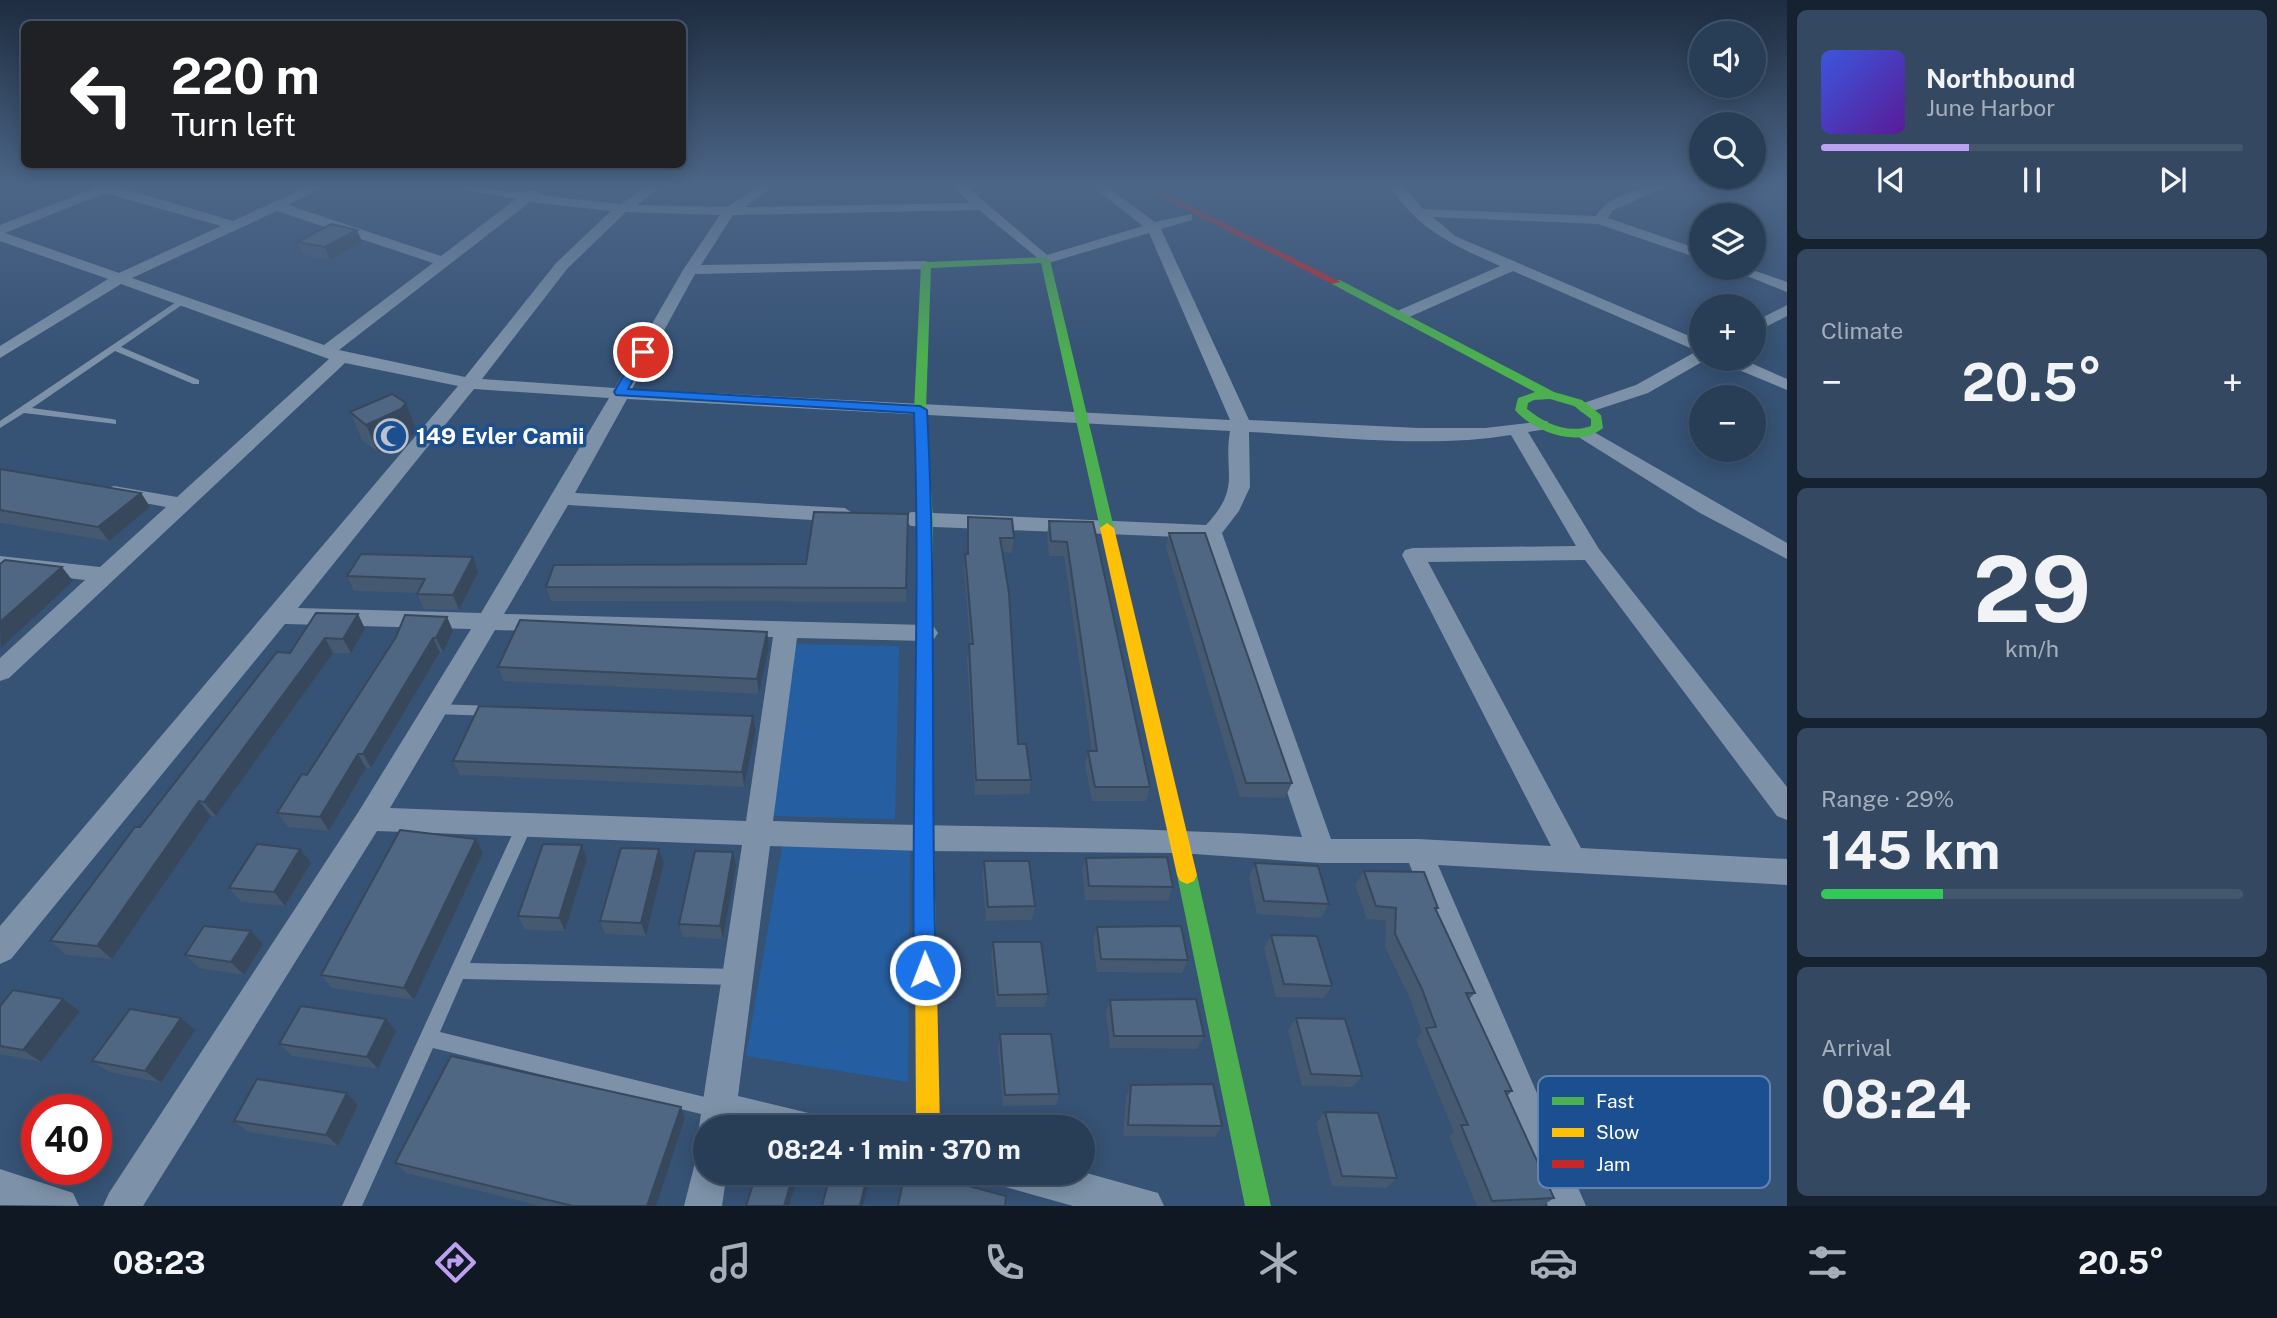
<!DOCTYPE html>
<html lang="en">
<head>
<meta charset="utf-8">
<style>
	body { margin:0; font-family:"Public Sans",sans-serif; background:#344961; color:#f1f3f6; height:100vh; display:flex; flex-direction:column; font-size:26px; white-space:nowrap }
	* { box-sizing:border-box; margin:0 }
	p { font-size:23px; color:#a5aeba }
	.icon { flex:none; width:38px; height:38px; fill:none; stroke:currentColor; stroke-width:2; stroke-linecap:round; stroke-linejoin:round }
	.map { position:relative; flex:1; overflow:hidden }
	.drawer { display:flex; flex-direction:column; gap:10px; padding:10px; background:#162230; width:490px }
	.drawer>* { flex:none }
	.banner { position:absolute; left:21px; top:21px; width:665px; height:147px; border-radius:10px; box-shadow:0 4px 18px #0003,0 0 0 2px #44576d; background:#202124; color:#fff; overflow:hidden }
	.fabs { position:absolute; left:1689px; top:21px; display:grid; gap:14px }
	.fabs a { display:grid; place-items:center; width:77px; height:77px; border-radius:50%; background:#283e57; box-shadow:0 4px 18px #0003,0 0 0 2px #44576d; font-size:35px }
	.speed { position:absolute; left:21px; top:1094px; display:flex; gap:14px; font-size:35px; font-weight:700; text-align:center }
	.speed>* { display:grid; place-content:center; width:91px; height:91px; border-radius:50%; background:#283e57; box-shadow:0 4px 18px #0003,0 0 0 2px #44576d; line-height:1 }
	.speed .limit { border:10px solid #d22; background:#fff; color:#111 }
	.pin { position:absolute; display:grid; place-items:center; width:60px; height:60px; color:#fff; margin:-30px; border:4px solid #fff; border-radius:50%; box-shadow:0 2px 7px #0007 }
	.me { position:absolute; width:77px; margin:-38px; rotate:359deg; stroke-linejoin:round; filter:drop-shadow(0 0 5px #0008) }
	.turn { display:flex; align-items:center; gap:24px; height:147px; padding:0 35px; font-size:32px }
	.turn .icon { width:91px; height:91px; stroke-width:2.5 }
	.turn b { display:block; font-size:49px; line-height:60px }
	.big { font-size:52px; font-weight:700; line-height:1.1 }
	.drawer .widget { flex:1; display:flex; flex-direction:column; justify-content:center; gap:10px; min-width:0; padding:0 24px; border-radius:10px; background:#344961 }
	.drawer .dial { align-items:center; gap:0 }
	.dial b { font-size:91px; line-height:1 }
	.song { display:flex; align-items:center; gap:21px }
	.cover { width:84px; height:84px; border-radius:10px; background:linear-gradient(135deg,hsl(230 70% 55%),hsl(270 70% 35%)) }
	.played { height:7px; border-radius:4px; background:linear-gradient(90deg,#bca0f2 35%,#44576d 35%) }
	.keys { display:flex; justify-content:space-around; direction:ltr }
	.heat { display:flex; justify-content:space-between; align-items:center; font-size:38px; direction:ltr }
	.charge { height:10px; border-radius:5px; background:linear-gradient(90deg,#34c759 29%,#44576d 0) }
	.trip { position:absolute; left:693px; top:1115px; width:402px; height:70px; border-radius:35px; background:#283e57; box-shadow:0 4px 18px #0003,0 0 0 2px #44576d; font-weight:700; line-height:70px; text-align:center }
	.tabs { display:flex; height:112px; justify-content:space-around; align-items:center; background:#101923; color:#a5aeba }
	.tabs .icon { width:49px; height:49px }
	.tabs .current { color:#bca0f2 }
	.tabs b { font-size:32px; color:#f1f3f6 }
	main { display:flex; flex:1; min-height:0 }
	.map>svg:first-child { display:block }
	.green { fill:#265fa1 }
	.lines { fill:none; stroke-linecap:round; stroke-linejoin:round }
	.lane { fill:#7d92a8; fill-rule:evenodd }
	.street { fill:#7d92a8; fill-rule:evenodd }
	.fast { fill:#4caf50; fill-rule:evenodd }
	.slow { fill:#ffc107; fill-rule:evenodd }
	.jam { fill:#c62828; fill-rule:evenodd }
	.wall { fill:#455971 }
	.shaded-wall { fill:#38485c }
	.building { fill:#506783; stroke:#38485c; stroke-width:2 }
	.route { fill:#1a73e8; stroke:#114b97; stroke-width:2 }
	.labels { text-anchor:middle; stroke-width:7; stroke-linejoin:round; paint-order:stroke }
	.poi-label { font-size:23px; font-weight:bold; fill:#fff; stroke:#1b4f8f; text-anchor:start }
	.key { fill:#1b4f8f; stroke:#5f84b1; stroke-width:2 }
	.key-label { font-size:19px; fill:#fff }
</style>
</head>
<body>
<main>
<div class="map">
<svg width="1787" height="1206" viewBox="0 0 1787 1206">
	<rect width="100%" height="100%" fill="#365274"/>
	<g class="green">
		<polygon points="794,644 899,646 895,819 772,816"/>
		<polygon points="783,841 910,846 908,1082 746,1056"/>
	</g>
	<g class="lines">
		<g class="lane">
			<polygon points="182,298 189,300 121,347 199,380 199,384 193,384 115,351 32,408 112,419 116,420 116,424 24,413 0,428 0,421"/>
			<polygon points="435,704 493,706 498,707 500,711 498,715 493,716 435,714 430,713 428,709 430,705"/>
			<polygon points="525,818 530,819 533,824 470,963 738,969 744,971 747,977 744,983 738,985 463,979 440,1032 717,1100 724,1102 726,1109 724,1116 717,1118 433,1048 362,1206 342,1206 517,824 520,819"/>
		</g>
		<g class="street">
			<path d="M90 186H116L233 221 309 186H325L288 205 441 256 516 199 467 190 461 186C481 186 514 196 531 190L547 196 621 204 647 186H661L637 205 727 207 759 186H773L745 207H749L970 203 953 186H966L1047 255 1143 226 1092 186H1106L1155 222 1192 214V220L1161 229 1249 420 1419 428H1485L1547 421 1549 425 1547 429 1528 432 1599 549 1787 787V820L1777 816 1585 560 1428 562 1581 848 1787 859V885L1438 865 1586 1206H1548L1409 863H1321L1180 853 922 851 770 846 738 1096 817 1115 823 1127H705V1140L699 1127 742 845 377 831 143 1206H103L109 1193 359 811 471 629 285 624 11 959 0 964V926L458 386 345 363 9 678 0 681V658L85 580 0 570V556L100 567 166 507 107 496 104 492 107 488 114 486 177 497 329 359 121 284 0 358V346L108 279 0 241V225L92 189ZM105 193 221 226 119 273 5 233ZM530 202 611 211 556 263 465 377 339 350ZM979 210 1045 264 1149 233 1230 420 632 389 695 274 926 269 933 265 926 261 701 265 733 215ZM277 211 433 263 324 345 132 278ZM626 212 720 215 683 270 615 388 482 379 567 269ZM474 389 609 398 481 613 298 608ZM627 399 1230 431C1223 473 1242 487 1206 525L911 512 901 519 911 526 1203 538 1302 837C1126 825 950 828 773 821L797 638 926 641 934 639 938 633 934 627 926 625 504 614 568 505 845 522 855 515 845 508 575 493ZM1249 432C1334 436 1426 449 1511 435L1576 546 1413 548 1405 550 1402 555 1551 846 1418 839H1331L1222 533 1239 511 1250 487ZM495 630 773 637 746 821 390 808Z"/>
			<path d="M1391 186H1403L1423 209 1596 216C1608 195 1645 186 1667 186L1612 211 1608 218 1701 250V259L1598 224 1433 217 1455 236 1701 341V359H1707L1648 393 1587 413 1581 412 1578 408 1581 404 1636 385 1697 351 1513 271 1407 318H1395V312L1500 266C1457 247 1414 228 1391 186Z"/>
			<polygon points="1727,268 1747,268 1787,282 1787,292"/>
			<polygon points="1787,305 1787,316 1754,333 1754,322"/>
			<polygon points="1720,359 1742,359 1787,379 1787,390 1722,363"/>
			<polygon points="1587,428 1787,543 1787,559 1700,513 1580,438 1578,434"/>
			<polygon points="705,1155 705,1172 727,1172 722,1206 684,1206 696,1159"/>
			<polygon points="0,1169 73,1193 79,1206 0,1205"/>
			<polygon points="993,1172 1083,1172 1158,1193 1164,1206 1073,1206 998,1185"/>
		</g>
		<g class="fast">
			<polygon points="1045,257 1050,260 1114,528 1107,533 1100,528 1041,263 931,268 926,410 933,520 932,754 929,759 923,761 917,759 914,754 919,520 914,410 921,265 926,262"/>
			<path d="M1332 280H1340L1554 392 1582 400 1601 415 1603 428C1578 449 1534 432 1515 410L1518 398 1535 392 1332 284ZM1550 399 1574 406 1591 419V426C1567 434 1546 424 1527 409L1528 403 1534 400Z"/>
			<polygon points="1187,866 1194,869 1197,875 1271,1206 1245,1206 1177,875 1180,869"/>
		</g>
		<g class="slow">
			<polygon points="1107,523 1114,528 1197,875 1194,881 1187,884 1180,881 1177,875 1100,528"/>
			<polygon points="923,747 929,749 932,754 940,1127 916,1127 914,754 917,749"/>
		</g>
		<polygon class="jam" points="1140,186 1150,186 1341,282 1332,284"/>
	</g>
	<g class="wall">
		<polygon points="357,230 362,242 330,260 302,254 297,242"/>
		<polygon points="406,403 417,431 412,436 378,452 362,440 350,412"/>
		<polygon points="0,469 141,493 150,507 109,541 0,523"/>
		<polygon points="908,514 906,602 551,601 546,587 806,564"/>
		<polygon points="968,517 1014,538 1012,553 1002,552 1018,744 1031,780 1029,794 975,795 967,658 969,644 970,644 964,569 965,554 967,554"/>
		<polygon points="1049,521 1093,522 1150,787 1146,801 1092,801 1085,765 1088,751 1092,751 1064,556 1049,556 1047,535"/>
		<polygon points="1169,533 1292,783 1285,798 1240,797 1166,547"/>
		<polygon points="473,557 478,572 459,610 424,609 417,594 417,593 354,591 347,576"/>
		<polygon points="358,614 365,629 351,653 333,653 216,816 211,816 112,959 66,955 50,941 140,827 290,653"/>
		<polygon points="447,617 453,631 443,652 440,652 371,768 366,768 329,831 288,827 277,813 307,775"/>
		<polygon points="767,632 769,646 759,694 504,681 498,667"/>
		<polygon points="753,716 756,730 744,787 460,775 453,761"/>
		<polygon points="483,853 414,1000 332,988 321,975"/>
		<polygon points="1086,858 1173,887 1168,901 1085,900 1082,871"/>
		<polygon points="587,859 565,931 525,930 518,916"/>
		<polygon points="984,861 1035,906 1032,920 986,921 982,875"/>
		<polygon points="311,863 285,906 241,902 229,888"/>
		<polygon points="664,863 646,936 605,934 600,921"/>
		<polygon points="1255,863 1329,904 1321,918 1257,914 1249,877"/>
		<polygon points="736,866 723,939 683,937 679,924"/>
		<polygon points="1364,871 1438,908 1436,910 1475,993 1469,999 1512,1091 1507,1096 1554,1198 1542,1206 1477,1206 1449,1136 1454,1132 1416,1040 1422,1032 1411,1001 1385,947 1386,921 1367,919 1355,885"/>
		<polygon points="1097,927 1188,960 1182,973 1097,972 1093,940"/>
		<polygon points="251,931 263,944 244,975 199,968 185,955"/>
		<polygon points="1271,935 1332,986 1324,998 1276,997 1264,948"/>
		<polygon points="993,942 1048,994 1045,1007 996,1007 991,955"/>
		<polygon points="63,999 80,1011 41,1062 0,1054 0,1006"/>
		<polygon points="1110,1000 1204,1036 1197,1049 1110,1048 1106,1012"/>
		<polygon points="1296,1018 1362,1076 1352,1087 1302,1086 1288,1030"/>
		<polygon points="195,1030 161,1083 109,1072 92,1061"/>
		<polygon points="396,1031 378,1069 292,1056 279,1044"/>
		<polygon points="1000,1034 1059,1094 1056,1105 1003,1106 998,1047"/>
		<polygon points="1131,1085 1222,1126 1215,1137 1123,1136 1126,1096"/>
		<polygon points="347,1093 358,1105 338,1146 248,1132 234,1121"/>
		<polygon points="1325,1112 1397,1178 1386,1188 1332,1186 1316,1123"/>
		<polygon points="685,1119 656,1206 540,1206 406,1173 395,1163"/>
	</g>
	<g class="shaded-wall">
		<polygon points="357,230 362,242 330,260 325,247"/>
		<polygon points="406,403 417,431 412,436 378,452 366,425"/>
		<polygon points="141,493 150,507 109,541 98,527"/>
		<polygon points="473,557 478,572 459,610 453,595"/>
		<polygon points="62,567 73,581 1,648 0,622"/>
		<polygon points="358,614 365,629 351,653 343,639"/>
		<polygon points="447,617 453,631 443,652 436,638"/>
		<polygon points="767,632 769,646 759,694 757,679"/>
		<polygon points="325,638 333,653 216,816 204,802"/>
		<polygon points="433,638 440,652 371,768 363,754"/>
		<polygon points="753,716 756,730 744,787 742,772"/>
		<polygon points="358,754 366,768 329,831 320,817"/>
		<polygon points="199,801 211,816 112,959 97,946"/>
		<polygon points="476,839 483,853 414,1000 404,988"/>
		<polygon points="582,845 587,859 565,931 559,918"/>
		<polygon points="300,849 311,863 285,906 274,892"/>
		<polygon points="659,849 664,863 646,936 641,923"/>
		<polygon points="733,852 736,866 723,939 720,926"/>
		<polygon points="251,931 263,944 244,975 231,962"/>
		<polygon points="63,999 80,1011 41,1062 23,1050"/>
		<polygon points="181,1018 195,1030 161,1083 145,1071"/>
		<polygon points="386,1019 396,1031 378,1069 367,1057"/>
		<polygon points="347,1093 358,1105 338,1146 326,1135"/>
		<polygon points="681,1107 685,1119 656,1206 647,1206"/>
		<polygon points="794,1172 799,1172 789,1206 784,1206"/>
		<polygon points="868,1172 871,1172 863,1206 860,1206"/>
	</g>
	<g class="building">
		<polygon points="331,224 357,230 325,247 297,242"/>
		<polygon points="392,394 406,403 401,409 366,425 350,412"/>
		<polygon points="0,469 141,493 98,527 0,510"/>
		<polygon points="814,512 908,514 906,588 546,587 554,565 806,564"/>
		<polygon points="968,517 1012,519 1014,538 1000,538 1009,593 1018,744 1026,744 1031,780 976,780 969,644 973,644 965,554 968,554"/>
		<polygon points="1049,521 1093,522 1150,787 1095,787 1088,751 1097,751 1067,542 1051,541"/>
		<polygon points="1169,533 1205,533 1292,783 1246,783"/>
		<polygon points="361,554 473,557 453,595 417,594 425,579 347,576"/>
		<polygon points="5,560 62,567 0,622 0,564"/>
		<polygon points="316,613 358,614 343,639 325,638 204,802 199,801 97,946 50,941 135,827 140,827 277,652 290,653"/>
		<polygon points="405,615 447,617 436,638 433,638 363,754 358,754 320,817 277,813 302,774 307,775 396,637"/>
		<polygon points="520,620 767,632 757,679 498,667"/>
		<polygon points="479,706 753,716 742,772 453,761"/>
		<polygon points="400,830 476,839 404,988 321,975"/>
		<polygon points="257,844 300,849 274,892 229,888"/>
		<polygon points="543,844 582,845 559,918 518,916"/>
		<polygon points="621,848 659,849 641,923 600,921"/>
		<polygon points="695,851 733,852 720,926 679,924"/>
		<polygon points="1167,857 1173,887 1089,886 1086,858"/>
		<polygon points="984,861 1029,861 1035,906 988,907"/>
		<polygon points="1255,863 1318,866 1329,904 1264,901"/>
		<polygon points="1364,871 1424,872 1438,908 1435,908 1475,993 1466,993 1512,1091 1505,1091 1554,1198 1492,1201 1461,1125 1468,1125 1426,1028 1436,1027 1422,989 1395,934 1396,908 1376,906"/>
		<polygon points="204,926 251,931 231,962 185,955"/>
		<polygon points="1181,926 1188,960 1101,959 1097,927"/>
		<polygon points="1271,935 1317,936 1332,986 1284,984"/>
		<polygon points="993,942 1041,942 1048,994 998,995"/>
		<polygon points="13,990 63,999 23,1050 0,1046 0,1006"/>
		<polygon points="1196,999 1204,1036 1114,1036 1110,1000"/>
		<polygon points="301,1006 386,1019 367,1057 279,1044"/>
		<polygon points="130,1009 181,1018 145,1071 92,1061"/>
		<polygon points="1296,1018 1345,1019 1362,1076 1311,1074"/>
		<polygon points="1000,1034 1051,1034 1059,1094 1005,1095"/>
		<polygon points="451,1056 681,1107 647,1206 573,1206 395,1163"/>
		<polygon points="257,1079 347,1093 326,1135 234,1121"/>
		<polygon points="1213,1084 1222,1126 1128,1125 1131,1085"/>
		<polygon points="1325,1112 1378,1113 1397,1178 1342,1176"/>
		<polygon points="757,1172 794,1172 784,1206 746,1206"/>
		<polygon points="831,1172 868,1172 860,1206 822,1206"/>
		<polygon points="905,1172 917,1172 1006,1196 1005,1206 898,1206"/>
	</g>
	<linearGradient id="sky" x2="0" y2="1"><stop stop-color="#1e2d40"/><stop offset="0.52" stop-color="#4c6688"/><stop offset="1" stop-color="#4c6688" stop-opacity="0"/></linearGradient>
	<rect width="1787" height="355" fill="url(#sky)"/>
	<path class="route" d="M643 348 649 352 628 389 920 406 927 410C937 596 930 783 936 970L933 977 925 981 917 977 914 970C911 784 921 599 914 413L616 395 614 392 637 352Z"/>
	<defs>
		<symbol id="mosque-ring" viewBox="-11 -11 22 22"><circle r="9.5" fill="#1b4f8f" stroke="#b9c2ce" stroke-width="1.5"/><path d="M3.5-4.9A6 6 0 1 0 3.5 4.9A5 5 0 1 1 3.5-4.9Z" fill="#b9c2ce"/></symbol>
	</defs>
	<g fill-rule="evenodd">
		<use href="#mosque-ring" x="372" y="417" width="38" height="38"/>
	</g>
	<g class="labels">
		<g class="poi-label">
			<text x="416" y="444">149 Evler Camii</text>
		</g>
	</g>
	<rect x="1538" y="1076" width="232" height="112" rx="10" class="key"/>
	<rect x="1552" y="1097" width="32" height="8" fill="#4caf50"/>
	<rect x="1552" y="1128" width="32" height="9" fill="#ffc107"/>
	<rect x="1552" y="1160" width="32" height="8" fill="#c62828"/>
	<g class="key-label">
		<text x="1596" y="1108">Fast</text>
		<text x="1596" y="1139">Slow</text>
		<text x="1596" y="1171">Jam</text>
	</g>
</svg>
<div class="fabs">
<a><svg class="icon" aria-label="sound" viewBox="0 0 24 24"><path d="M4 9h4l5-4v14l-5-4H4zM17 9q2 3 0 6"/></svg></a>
<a><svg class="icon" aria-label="search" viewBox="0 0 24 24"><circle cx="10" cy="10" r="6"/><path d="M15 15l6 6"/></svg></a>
<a><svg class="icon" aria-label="layers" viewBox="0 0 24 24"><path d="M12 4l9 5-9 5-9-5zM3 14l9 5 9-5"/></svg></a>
<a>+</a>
<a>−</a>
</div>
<div class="speed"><div class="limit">40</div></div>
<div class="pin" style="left:643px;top:352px;background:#d93025"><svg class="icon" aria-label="arrive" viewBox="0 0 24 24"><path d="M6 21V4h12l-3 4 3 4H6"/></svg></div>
<svg class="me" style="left:925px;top:970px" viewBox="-20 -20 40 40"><circle r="17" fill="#1a73e8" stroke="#fff" stroke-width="3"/><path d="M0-11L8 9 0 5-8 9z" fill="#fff"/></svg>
<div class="trip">08:24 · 1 min · 370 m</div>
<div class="banner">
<div class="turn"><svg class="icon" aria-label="left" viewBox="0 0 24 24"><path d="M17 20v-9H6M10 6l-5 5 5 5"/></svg><div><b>220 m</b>Turn left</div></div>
</div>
</div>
<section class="drawer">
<div class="widget">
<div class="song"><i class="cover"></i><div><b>Northbound</b><p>June Harbor</p></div></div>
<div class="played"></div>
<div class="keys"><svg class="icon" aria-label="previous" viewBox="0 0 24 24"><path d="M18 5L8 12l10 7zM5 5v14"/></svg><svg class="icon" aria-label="pause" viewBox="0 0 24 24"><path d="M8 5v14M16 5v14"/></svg><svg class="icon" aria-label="next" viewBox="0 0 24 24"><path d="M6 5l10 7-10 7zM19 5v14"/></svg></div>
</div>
<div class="widget"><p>Climate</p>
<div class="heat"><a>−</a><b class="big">20.5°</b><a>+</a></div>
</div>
<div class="widget dial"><b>29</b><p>km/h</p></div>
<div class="widget"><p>Range · 29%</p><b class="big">145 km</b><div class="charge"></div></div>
<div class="widget"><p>Arrival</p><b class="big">08:24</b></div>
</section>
</main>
<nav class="tabs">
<b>08:23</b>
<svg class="icon current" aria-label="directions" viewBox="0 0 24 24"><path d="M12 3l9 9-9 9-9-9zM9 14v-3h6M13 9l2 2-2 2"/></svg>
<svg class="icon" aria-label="music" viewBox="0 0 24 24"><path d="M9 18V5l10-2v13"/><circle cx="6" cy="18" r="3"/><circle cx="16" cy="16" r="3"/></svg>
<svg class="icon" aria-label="phone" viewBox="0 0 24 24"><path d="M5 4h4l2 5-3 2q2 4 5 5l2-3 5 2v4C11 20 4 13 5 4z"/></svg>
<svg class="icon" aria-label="climate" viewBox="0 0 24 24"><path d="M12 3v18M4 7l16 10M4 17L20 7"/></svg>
<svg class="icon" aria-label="car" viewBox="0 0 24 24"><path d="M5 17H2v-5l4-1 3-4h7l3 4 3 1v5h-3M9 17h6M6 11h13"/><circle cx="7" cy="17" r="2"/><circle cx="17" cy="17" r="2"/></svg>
<svg class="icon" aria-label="filters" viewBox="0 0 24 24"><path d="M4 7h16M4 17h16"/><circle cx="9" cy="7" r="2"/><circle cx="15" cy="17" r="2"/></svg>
<b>20.5°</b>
</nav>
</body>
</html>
